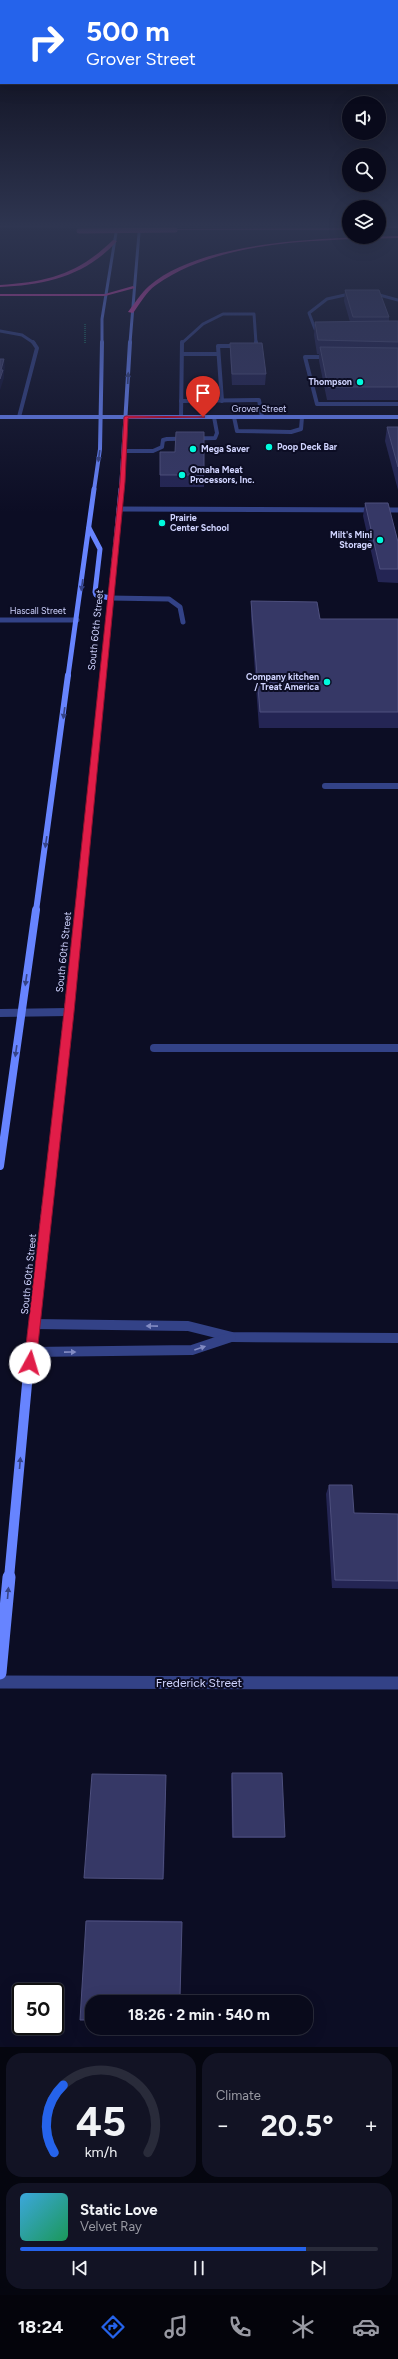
<!DOCTYPE html>
<html lang="en">
<head>
<meta charset="utf-8">
<style>
	body { margin:0; font-family:Figtree,sans-serif; background:#121324; color:#f1f3f6; height:100vh; display:flex; flex-direction:column; font-size:15px; white-space:nowrap }
	* { box-sizing:border-box; margin:0 }
	p { font-size:13px; color:#999aa3 }
	.icon { flex:none; width:22px; height:22px; fill:none; stroke:currentColor; stroke-width:2; stroke-linecap:round; stroke-linejoin:round }
	.map { position:relative; height:2047px; overflow:hidden }
	.sheet { display:flex; flex-direction:column; gap:6px; padding:6px; background:#05060f; flex:1 }
	.sheet>* { flex:none }
	.banner { position:absolute; left:0px; top:0px; width:398px; height:84px; box-shadow:0 4px 16px #0002,0 0 0 1px #292b3a; background:#2563eb; color:#fff; overflow:hidden }
	.controls { position:absolute; left:342px; top:96px; display:grid; gap:8px }
	.controls a { display:grid; place-items:center; width:44px; height:44px; border-radius:50%; background:#090a1b; box-shadow:0 4px 16px #0002,0 0 0 1px #292b3a; font-size:20px }
	.speed { position:absolute; left:12px; top:1983px; display:flex; gap:8px; font-size:20px; font-weight:700; text-align:center }
	.speed>* { display:grid; place-content:center; width:52px; height:52px; border-radius:50%; background:#090a1b; box-shadow:0 4px 16px #0002,0 0 0 1px #292b3a; line-height:1 }
	.speed .limit { border:2px solid #111; border-radius:6px; background:#fff; color:#111 }
	.pin { position:absolute; display:grid; place-items:center; width:34px; height:34px; color:#fff; margin:-41px -17px; border-radius:50% 50% 50% 0; rotate:-45deg; box-shadow:0 0 4px #0007 }
	.pin .icon { rotate:45deg }
	.me { position:absolute; width:44px; margin:-22px; rotate:6deg; stroke-linejoin:round; filter:drop-shadow(0 0 3px #0008) }
	.turn { display:flex; align-items:center; gap:14px; height:84px; padding:0 20px; font-size:18px }
	.turn .icon { width:52px; height:52px; stroke-width:2.5 }
	.turn b { display:block; font-size:28px; line-height:34px }
	.big { font-size:30px; font-weight:700; line-height:1.1 }
	.sheet .tile { flex:1; display:flex; flex-direction:column; justify-content:center; gap:6px; min-width:0; padding:0 14px; border-radius:16px; background:#121324 }
	.sheet .dial { align-items:center; gap:0 }
	.dial svg { height:104px; overflow:visible; fill:none; stroke:#292b3a; stroke-width:7; stroke-linecap:round; text-anchor:middle }
	.dial text { fill:#f1f3f6; stroke:none }
	.song { display:flex; align-items:center; gap:12px }
	.cover { width:48px; height:48px; border-radius:6px; background:linear-gradient(135deg,hsl(200 70% 55%),hsl(150 70% 35%)) }
	.played { height:4px; border-radius:2px; background:linear-gradient(90deg,#2563eb 80%,#292b3a 80%) }
	.keys { display:flex; justify-content:space-around; direction:ltr }
	.heat { display:flex; justify-content:space-between; align-items:center; font-size:22px; direction:ltr }
	.sheet .tiles { flex:1; display:grid; gap:6px; grid-template-columns:1fr 1fr }
	.tile:last-child { grid-column:span 2 }
	.trip { position:absolute; left:85px; top:1995px; width:228px; height:40px; border-radius:16px; background:#090a1b; box-shadow:0 4px 16px #0002,0 0 0 1px #292b3a; font-weight:700; line-height:40px; text-align:center }
	.tab-bar { display:flex; height:64px; justify-content:space-around; align-items:center; background:#04040b; color:#999aa3 }
	.tab-bar .icon { width:28px; height:28px }
	.tab-bar .selected { color:#2563eb }
	.tab-bar b { font-size:18px; color:#f1f3f6 }
	.map>svg:first-child { display:block }
	.lines { fill:none; stroke-linecap:round; stroke-linejoin:round }
	.path { stroke:#25be93; stroke-width:1; stroke-dasharray:1 1; stroke-linecap:butt }
	.service-far5 { stroke:#334287; stroke-width:3 }
	.service-far4 { stroke:#334287; stroke-width:4 }
	.service-far3 { stroke:#334287; stroke-width:5 }
	.service-far2 { stroke:#334287; stroke-width:6 }
	.service-far1 { stroke:#334287; stroke-width:8 }
	.service { stroke:#334287; stroke-width:10 }
	.minor-far4 { stroke:#334287; stroke-width:3 }
	.minor-far3 { stroke:#334287; stroke-width:4 }
	.minor-far2 { stroke:#334287; stroke-width:5 }
	.minor-far1 { stroke:#334287; stroke-width:8 }
	.minor { stroke:#334287; stroke-width:13 }
	.secondary-far6 { stroke:#6784ff; stroke-width:3 }
	.secondary-far5 { stroke:#6784ff; stroke-width:4 }
	.secondary-far4 { stroke:#6784ff; stroke-width:5 }
	.secondary-far3 { stroke:#6784ff; stroke-width:6 }
	.secondary-far2 { stroke:#6784ff; stroke-width:8 }
	.secondary-far1 { stroke:#6784ff; stroke-width:10 }
	.secondary { stroke:#6784ff; stroke-width:13 }
	.motorway { fill:#ff4bc8; fill-rule:evenodd }
	.motorway-bridge { stroke:#ff4bc8; stroke-width:5 }
	.wall { fill:#242554 }
	.shaded-wall { fill:#131439 }
	.building { fill:#363866; stroke:#4e507e }
	.oneway { fill:#354387 }
	.oneway2 { fill:#828bc3 }
	.route { fill:#e11d48; stroke:#92132f }
	.poi-dot { fill:#00fbdd; stroke:#0c0d24; stroke-width:1.5 }
	.labels { text-anchor:middle; stroke-width:4; stroke-linejoin:round; paint-order:stroke }
	.far-poi-label { font-size:9px; font-weight:bold; fill:#d0d4ff; stroke:#0c0d24; text-anchor:start }
	.far-street-label { font-size:9px; fill:#d0d4ff; stroke:#0c0d24 }
	.street-label { font-size:10px; fill:#d0d4ff; stroke:#0c0d24 }
	.near-street-label { font-size:12px; fill:#d0d4ff; stroke:#0c0d24 }
</style>
</head>
<body>
<div class="map">
<svg width="398" height="2047" viewBox="0 0 398 2047">
	<rect width="100%" height="100%" fill="#0c0d24"/>
	<g class="lines">
		<polyline class="path" points="85,324 85,343"/>
		<g class="service-far5">
			<polyline points="372,293 398,300"/>
			<polyline points="323,331 315,329 309,313 327,299 354,293"/>
			<polyline points="182,343 203,324 223,314 254,314 256,343"/>
		</g>
		<g class="service-far4">
			<polyline points="182,354 218,354"/>
			<polyline points="329,357 305,357 317,404 398,404"/>
			<polyline points="181,401 259,400 262,417"/>
			<polyline points="222,401 218,346 256,346 256,342"/>
			<polyline points="181,417 182,342"/>
			<polyline points="234,417 237,431 291,432 301,429 302,417"/>
			<polyline points="125,451 153,451 162,447 163,440 167,439 215,438 217,433 214,417"/>
		</g>
		<g class="service-far3">
			<polyline points="119,509 398,510"/>
			<polyline points="110,598 169,599 180,607 183,622"/>
		</g>
		<polyline class="service-far2" points="325,786 398,786"/>
		<polyline class="service-far1" points="154,1048 398,1048"/>
		<g class="service">
			<polyline points="34,1324 188,1326 232,1337 398,1338"/>
			<polyline points="31,1352 192,1350 231,1337"/>
		</g>
		<polyline class="minor-far4" points="0,331 22,335 34,343"/>
		<polyline class="minor-far3" points="19,417 37,348 33,342"/>
		<polyline class="minor-far2" points="0,620 77,620"/>
		<polyline class="minor-far1" points="0,1013 69,1012"/>
		<polyline class="minor" points="0,1682 398,1683"/>
		<g class="secondary-far6">
			<polyline points="102,343 102,319 116,233"/>
			<polyline points="130,343 139,233"/>
		</g>
		<g class="secondary-far5">
			<polyline points="0,417 398,417"/>
			<polyline points="94,490 100,449 102,342"/>
			<polyline points="121,490 130,342"/>
		</g>
		<g class="secondary-far4">
			<polyline points="89,528 100,549 95,592 96,595 110,598"/>
			<polyline points="68,676 94,489"/>
			<polyline points="103,676 121,489"/>
		</g>
		<g class="secondary-far3">
			<polyline points="36,911 68,675"/>
			<polyline points="79,911 103,675"/>
		</g>
		<g class="secondary-far2">
			<polyline points="0,1166 36,910"/>
			<polyline points="47,1206 79,910"/>
		</g>
		<polyline class="secondary-far1" points="9,1578 27,1384 47,1205"/>
		<polyline class="secondary" points="0,1673 9,1577"/>
		<g class="motorway">
			<polygon points="0,225 82,225 82,226 0,227"/>
			<rect x="379" y="226" width="19" height="2"/>
			<polygon points="349,228 349,230 173,230 175,229"/>
			<path d="M398 236V238C321 240 221 239 156 285 146 292 140 304 133 313L128 312C135 303 141 293 149 286 203 239 331 238 398 236Z"/>
			<path d="M113 240 117 241C86 276 45 285 0 287V285C48 282 78 274 113 240Z"/>
			<polygon points="133,286 135,288 105,296 0,296 0,294 105,294"/>
		</g>
		<polyline class="motorway-bridge" points="79,231 175,230"/>
	</g>
	<g class="wall">
		<polygon points="345,290 389,317 389,321 398,321 398,400 327,400 319,361 319,354 317,354 314,335 315,322 350,322 344,301"/>
		<polygon points="230,343 266,374 265,385 232,385 230,354"/>
		<polygon points="387,427 398,427 398,490 385,441"/>
		<polygon points="204,432 204,487 160,487 160,475 175,452"/>
		<polygon points="365,503 398,542 398,583 378,582 363,516"/>
		<polygon points="251,601 320,619 398,619 398,728 259,728 251,617"/>
		<polygon points="329,1485 354,1513 398,1514 398,1589 332,1588 326,1494"/>
		<polygon points="232,1773 285,1837 283,1838 232,1838 231,1776"/>
		<polygon points="166,1775 166,1777 164,1879 84,1878"/>
		<polygon points="88,1920 182,1921 180,1997 153,1996 153,2002 92,2002 86,1921"/>
	</g>
	<g class="shaded-wall">
		<polygon points="4,359 5,367 4,373 4,378 0,390 0,379 1,370"/>
		<polygon points="166,1775 166,1777 164,1879 163,1879"/>
	</g>
	<g class="building">
		<polygon points="345,290 379,290 389,317 353,317"/>
		<polygon points="392,321 398,321 398,342 318,340 315,322"/>
		<polygon points="230,343 262,343 266,374 232,374"/>
		<polygon points="320,347 398,348 398,387 328,387"/>
		<polygon points="0,359 4,359 1,370 3,370 0,379"/>
		<polygon points="387,427 398,427 398,467"/>
		<polygon points="176,432 204,432 204,475 160,475 160,452 175,452"/>
		<polygon points="365,503 388,503 398,542 398,569 380,569"/>
		<polygon points="251,601 317,602 320,619 398,619 398,712 260,712"/>
		<polygon points="329,1485 352,1485 354,1513 398,1514 398,1581 335,1580"/>
		<polygon points="232,1773 282,1773 285,1837 233,1837"/>
		<polygon points="92,1774 166,1775 163,1879 84,1878"/>
		<polygon points="86,1921 182,1922 180,1997 152,1996 152,2002 92,2002 92,2020 80,2020"/>
	</g>
	<defs><path id="oneway-solid" d="M-6-.8H1V-3.2L6.5 0L1 3.2V.8H-6Z"/></defs>
	<g class="oneway">
		<use href="#oneway-solid" transform="translate(128 378) rotate(-87)"/>
		<use href="#oneway-solid" transform="translate(99 456) rotate(98)"/>
		<use href="#oneway-solid" transform="translate(82 585) rotate(98)"/>
		<use href="#oneway-solid" transform="translate(64 713) rotate(98)"/>
		<use href="#oneway-solid" transform="translate(46 842) rotate(98)"/>
		<use href="#oneway-solid" transform="translate(26 980) rotate(98)"/>
		<use href="#oneway-solid" transform="translate(16 1051) rotate(98)"/>
		<use href="#oneway-solid" transform="translate(20 1463) rotate(-85)"/>
		<use href="#oneway-solid" transform="translate(8 1593) rotate(-85)"/>
	</g>
	<g class="oneway2">
		<use href="#oneway-solid" transform="translate(152 1326) rotate(-179)"/>
		<use href="#oneway-solid" transform="translate(200 1348) rotate(-19)"/>
		<use href="#oneway-solid" transform="translate(70 1352) rotate(-1)"/>
	</g>
	<linearGradient id="sky" x2="0" y2="1"><stop stop-color="#070714"/><stop offset="0.44" stop-color="#2e3550"/><stop offset="1" stop-color="#2e3550" stop-opacity="0"/></linearGradient>
	<rect width="398" height="512" fill="url(#sky)"/>
	<polygon class="route" points="126,416 205,417 128,418 125,482 74,1012 36,1363 34,1367 30,1369 26,1367 24,1363 64,1012 120,482 124,417"/>
	<g class="poi-dot">
		<circle cx="360" cy="382" r="4"/>
		<circle cx="269" cy="447" r="4"/>
		<circle cx="193" cy="449" r="4"/>
		<circle cx="182" cy="475" r="4"/>
		<circle cx="162" cy="523" r="4"/>
		<circle cx="380" cy="540" r="4"/>
		<circle cx="327" cy="682" r="4"/>
	</g>
	<g class="labels">
		<g class="far-poi-label">
			<text x="352" y="385" text-anchor="end">Thompson</text>
			<text x="277" y="450">Poop Deck Bar</text>
			<text x="201" y="452">Mega Saver</text>
			<text x="190" y="473">Omaha Meat<tspan x="190" dy="10">Processors, Inc.</tspan></text>
			<text x="170" y="521">Prairie<tspan x="170" dy="10">Center School</tspan></text>
			<text x="372" y="538" text-anchor="end">Milt's Mini<tspan x="372" dy="10">Storage</tspan></text>
			<text x="319" y="680" text-anchor="end">Company kitchen<tspan x="319" dy="10">/ Treat America</tspan></text>
		</g>
		<g class="far-street-label">
			<text x="259" y="412">Grover Street</text>
			<text x="38" y="614">Hascall Street</text>
		</g>
		<g class="street-label">
			<text transform="translate(95 630) rotate(-84)" y="4">South 60th Street</text>
			<text transform="translate(63 952) rotate(-84)" y="4">South 60th Street</text>
			<text transform="translate(28 1274) rotate(-84)" y="4">South 60th Street</text>
		</g>
		<g class="near-street-label">
			<text x="199" y="1687">Frederick Street</text>
		</g>
	</g>
</svg>
<div class="controls">
<a><svg class="icon" aria-label="sound" viewBox="0 0 24 24"><path d="M4 9h4l5-4v14l-5-4H4zM17 9q2 3 0 6"/></svg></a>
<a><svg class="icon" aria-label="search" viewBox="0 0 24 24"><circle cx="10" cy="10" r="6"/><path d="M15 15l6 6"/></svg></a>
<a><svg class="icon" aria-label="layers" viewBox="0 0 24 24"><path d="M12 4l9 5-9 5-9-5zM3 14l9 5 9-5"/></svg></a>
</div>
<div class="speed"><div class="limit">50</div></div>
<div class="pin" style="left:203px;top:417px;background:#d93025"><svg class="icon" aria-label="arrive" viewBox="0 0 24 24"><path d="M6 21V4h12l-3 4 3 4H6"/></svg></div>
<svg class="me" style="left:30px;top:1363px" viewBox="-20 -20 40 40"><circle r="19" fill="#fff"/><path d="M0-13L10 11 0 6-10 11z" fill="#e11d48"/></svg>
<div class="trip">18:26 · 2 min · 540 m</div>
<div class="banner">
<div class="turn"><svg class="icon" aria-label="right" viewBox="0 0 24 24"><path d="M7 20v-9h11M14 6l5 5-5 5"/></svg><div><b>500 m</b>Grover Street</div></div>
</div>
</div>
<section class="sheet">
<div class="tiles">
<div class="tile dial"><svg viewBox="0 0 100 80">
<path d="M14 69A42 42 0 1 1 86 69"/>
<path d="M14 69A42 42 0 0 1 21 17" stroke="#2563eb"/>
<text x="50" y="56" font-size="32" font-weight="700">45</text>
<text x="50" y="72" font-size="11">km/h</text>
</svg></div>
<div class="tile"><p>Climate</p>
<div class="heat"><a>−</a><b class="big">20.5°</b><a>+</a></div>
</div>
<div class="tile">
<div class="song"><i class="cover"></i><div><b>Static Love</b><p>Velvet Ray</p></div></div>
<div class="played"></div>
<div class="keys"><svg class="icon" aria-label="previous" viewBox="0 0 24 24"><path d="M18 5L8 12l10 7zM5 5v14"/></svg><svg class="icon" aria-label="pause" viewBox="0 0 24 24"><path d="M8 5v14M16 5v14"/></svg><svg class="icon" aria-label="next" viewBox="0 0 24 24"><path d="M6 5l10 7-10 7zM19 5v14"/></svg></div>
</div>
</div>
</section>
<nav class="tab-bar">
<b>18:24</b>
<svg class="icon selected" aria-label="directions" viewBox="0 0 24 24"><path d="M12 3l9 9-9 9-9-9zM9 14v-3h6M13 9l2 2-2 2"/></svg>
<svg class="icon" aria-label="music" viewBox="0 0 24 24"><path d="M9 18V5l10-2v13"/><circle cx="6" cy="18" r="3"/><circle cx="16" cy="16" r="3"/></svg>
<svg class="icon" aria-label="phone" viewBox="0 0 24 24"><path d="M5 4h4l2 5-3 2q2 4 5 5l2-3 5 2v4C11 20 4 13 5 4z"/></svg>
<svg class="icon" aria-label="climate" viewBox="0 0 24 24"><path d="M12 3v18M4 7l16 10M4 17L20 7"/></svg>
<svg class="icon" aria-label="car" viewBox="0 0 24 24"><path d="M5 17H2v-5l4-1 3-4h7l3 4 3 1v5h-3M9 17h6M6 11h13"/><circle cx="7" cy="17" r="2"/><circle cx="17" cy="17" r="2"/></svg>
</nav>
</body>
</html>
